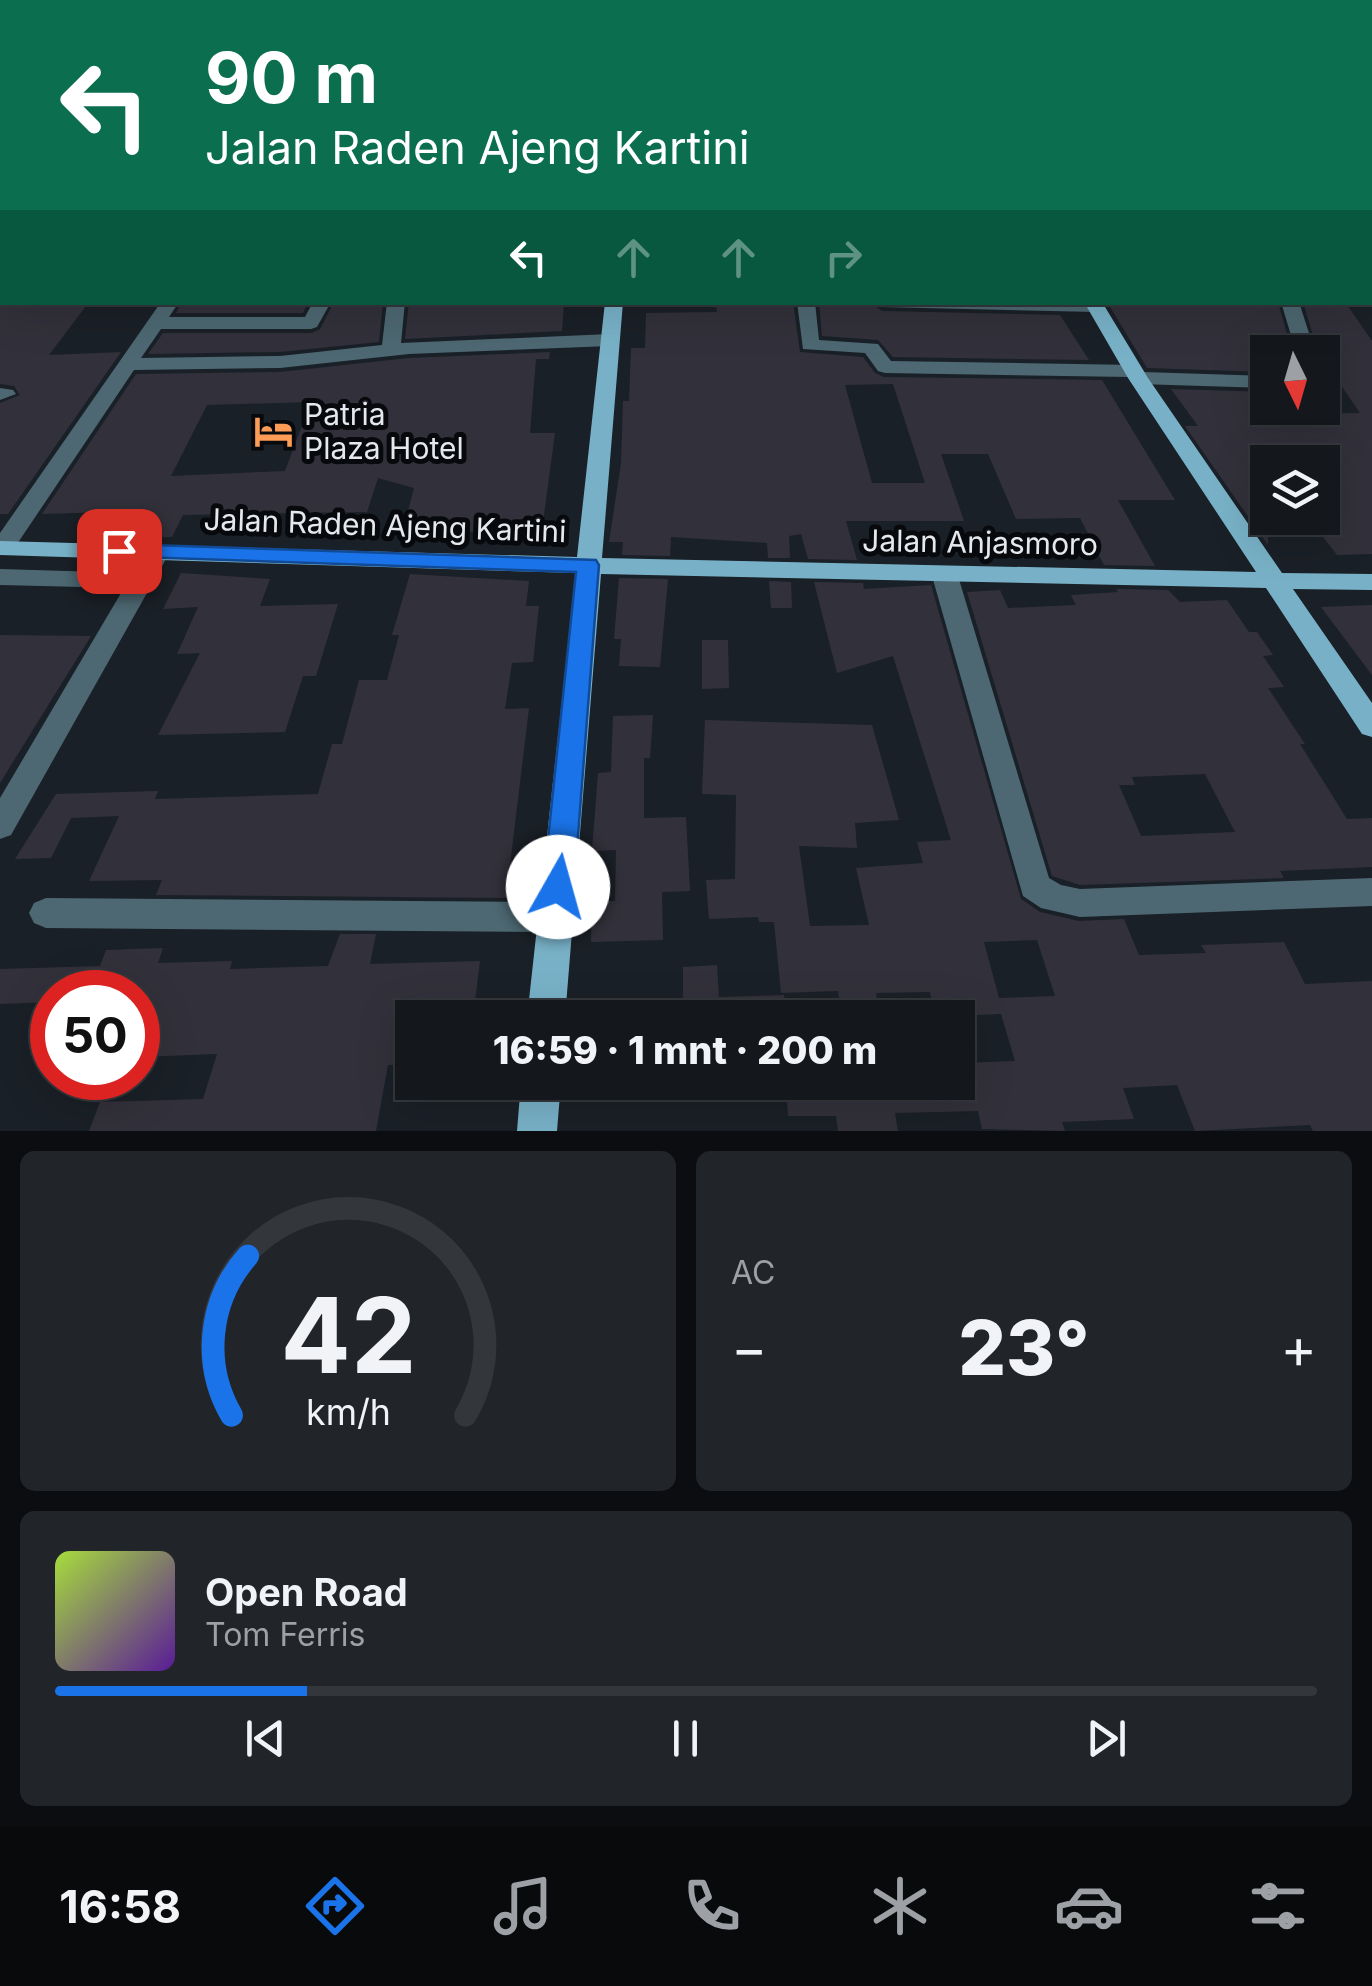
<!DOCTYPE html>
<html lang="id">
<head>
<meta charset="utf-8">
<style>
	body { margin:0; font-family:Inter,sans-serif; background:#21252a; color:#f1f3f6; height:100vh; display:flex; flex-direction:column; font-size:38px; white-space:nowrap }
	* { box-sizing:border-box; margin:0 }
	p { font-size:32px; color:#9da0a4 }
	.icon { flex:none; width:55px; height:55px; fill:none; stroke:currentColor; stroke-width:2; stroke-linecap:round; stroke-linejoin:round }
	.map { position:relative; height:1131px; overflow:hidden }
	.panel { display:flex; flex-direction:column; gap:20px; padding:20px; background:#0b0d10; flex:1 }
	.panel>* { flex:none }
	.guide { position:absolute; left:0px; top:0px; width:1372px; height:305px; box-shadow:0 10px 40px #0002,0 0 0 2px #33373b; background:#0b6e4f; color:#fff; overflow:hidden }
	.needle { width:65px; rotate:175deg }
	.tools { position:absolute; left:1250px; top:335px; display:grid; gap:20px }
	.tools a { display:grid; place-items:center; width:90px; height:90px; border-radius:0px; background:#14181d; box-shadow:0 10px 40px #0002,0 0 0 2px #33373b; font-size:50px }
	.speed { position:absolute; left:30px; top:970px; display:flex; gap:20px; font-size:50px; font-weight:700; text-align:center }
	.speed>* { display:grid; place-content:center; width:130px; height:130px; border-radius:50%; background:#14181d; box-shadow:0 10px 40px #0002,0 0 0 2px #33373b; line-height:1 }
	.speed .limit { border:15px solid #d22; background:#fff; color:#111 }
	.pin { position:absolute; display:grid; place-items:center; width:85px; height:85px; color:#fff; margin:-42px; border-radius:20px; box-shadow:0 5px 15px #0006 }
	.me { position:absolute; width:110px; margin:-55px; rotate:7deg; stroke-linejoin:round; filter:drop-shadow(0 0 8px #0008) }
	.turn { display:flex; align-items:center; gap:35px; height:210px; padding:0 40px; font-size:45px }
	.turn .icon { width:130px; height:130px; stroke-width:2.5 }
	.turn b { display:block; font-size:70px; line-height:85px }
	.lanes { display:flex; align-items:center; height:95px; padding:0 40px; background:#0003; justify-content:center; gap:50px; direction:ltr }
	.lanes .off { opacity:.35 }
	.big { font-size:75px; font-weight:800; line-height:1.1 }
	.panel .card { flex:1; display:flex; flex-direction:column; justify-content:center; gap:15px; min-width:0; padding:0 35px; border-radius:15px; background:#21252a }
	.panel .dial { align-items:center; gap:0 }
	.dial svg { height:260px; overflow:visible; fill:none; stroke:#33373b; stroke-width:7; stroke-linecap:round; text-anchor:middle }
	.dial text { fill:#f1f3f6; stroke:none }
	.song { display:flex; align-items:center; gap:30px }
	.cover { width:120px; height:120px; border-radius:15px; background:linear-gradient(135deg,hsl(80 70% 55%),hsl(270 70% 35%)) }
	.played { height:10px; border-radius:5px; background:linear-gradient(90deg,#1a73e8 20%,#33373b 20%) }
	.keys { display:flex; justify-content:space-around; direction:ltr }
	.heat { display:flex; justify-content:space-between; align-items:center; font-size:55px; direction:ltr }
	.panel .tiles { flex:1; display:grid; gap:20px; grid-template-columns:1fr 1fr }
	.card:last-child { grid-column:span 2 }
	.trip { position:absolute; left:395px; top:1000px; width:580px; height:100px; border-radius:0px; background:#14181d; box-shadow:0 10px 40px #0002,0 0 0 2px #33373b; font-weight:800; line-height:100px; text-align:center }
	.dock { display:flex; height:160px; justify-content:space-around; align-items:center; background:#080a0c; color:#9da0a4 }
	.dock .icon { width:70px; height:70px }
	.dock .current { color:#1a73e8 }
	.dock b { font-size:45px; color:#f1f3f6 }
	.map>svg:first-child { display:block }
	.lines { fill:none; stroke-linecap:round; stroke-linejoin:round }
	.stream { stroke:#194443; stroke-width:4 }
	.building { fill:#32313b; fill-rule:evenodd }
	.minor { fill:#4d6872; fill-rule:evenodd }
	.major { fill:#78b1c7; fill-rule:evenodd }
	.route { fill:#1a73e8; stroke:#114b97; stroke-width:2.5 }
	.labels { text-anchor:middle; stroke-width:10; stroke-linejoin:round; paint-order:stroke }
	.poi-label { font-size:30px; fill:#e5e9ee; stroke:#07090d; text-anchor:start }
	.street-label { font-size:30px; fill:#e5e9ee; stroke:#07090d }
</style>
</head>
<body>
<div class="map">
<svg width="1372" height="1131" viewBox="0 0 1372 1131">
	<rect width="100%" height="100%" fill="#1a2027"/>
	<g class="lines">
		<polyline class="stream" points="797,0 801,2"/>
	</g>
	<g class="building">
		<polygon points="0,302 89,302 49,355 121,352 8,514 0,514 0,403 20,395 14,386 0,384"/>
		<polygon points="182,302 308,302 303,313 176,313"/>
		<polygon points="334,302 383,302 379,342 280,352 148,354 163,333 312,333 320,329"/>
		<polygon points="409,302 564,302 562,331 405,339"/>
		<path d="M740 302H793L800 352 863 357 875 373 884 377 1102 380 1175 500H1118L1155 566 1104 565 1080 518 1016 519 988 454H941L964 521H846L857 560 808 559 801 534 789 536 790 558H768L767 543 671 537 670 556 622 555 623 542H609L621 463 623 401H629L631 348H645L646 313 717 312 716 305ZM893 384 925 483H872L845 385Z"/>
		<polygon points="1107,302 1278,302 1292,352 1268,352 1268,372 1147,368"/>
		<polygon points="1303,302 1345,302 1372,341 1372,554 1337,555 1308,518 1322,518 1322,460 1268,461 1268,545 1185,426 1198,426 1171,389 1268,392 1268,408 1288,408 1293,414 1360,413 1318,352"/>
		<polygon points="819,303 870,303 882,311 1060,315 1089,360 893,357 878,340 822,336"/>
		<path d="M550 352 549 359H536L530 433H555L541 537 502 538 503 531 459 532 460 525 404 526 414 488 378 478 367 512 183 515 172 537 95 540 111 512 42 514 136 374 280 372 409 358ZM311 402 285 471 171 476 207 405Z"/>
		<polygon points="181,573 270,579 260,606 338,604 316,676 303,676 285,732 158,735 200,653 177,654 198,607 163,609"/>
		<polygon points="410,574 529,581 526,606 539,606 533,662 512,663 505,709 529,708 506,898 156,895 162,880 89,881 119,816 71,818 51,858 15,859 56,794 158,791 155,799 318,794 332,744 342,744 359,680 387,680 399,635 392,635"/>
		<polygon points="619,578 668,579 660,667 619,666 621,639 614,639"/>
		<polygon points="769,581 791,582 792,608 771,608"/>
		<path d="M814 582 863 583 864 589 931 585 1021 899 1040 912 1079 921 1124 919 1139 955 1206 953 1201 945 1284 942 1305 984 1372 981V1131H1313L1310 1125 1195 1131 1177 1085 1123 1088 1134 1119 1062 1122 1065 1131 982 1129 978 1111 895 1113 898 1131H838L836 1116H788L786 1082H958V1063L1015 1061 1001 1014 935 1017 930 992 876 993 880 1018H842L838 991 781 993 774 922H759L758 917 709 919 706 880 735 879 736 795 702 794 705 720 872 725 899 820 855 823 857 848 799 846 810 926 869 925 856 868 923 863 917 842 951 840 893 656 837 673ZM1037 940 1055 996 999 998 984 942Z"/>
		<path d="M1116 589 1168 590 1180 602 1227 600 1249 632H1257L1273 655 1263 656 1284 687 1268 688 1305 744H1300L1347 819 1372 818V867L1280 871 1284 878 1080 885 1052 876 967 592 1000 590 1008 608 1076 605 1071 595 1118 592ZM1205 774 1235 832 1141 836 1119 785H1135L1132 777Z"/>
		<polygon points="1372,605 1372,675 1321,607"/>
		<polygon points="0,635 91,636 0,783"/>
		<polygon points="702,640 728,640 729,688 702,689"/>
		<polygon points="653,715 650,758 644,758 644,818 686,817 690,891 662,892 663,940 591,942 592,901 615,901 616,850 592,851 598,773 611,772 613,716"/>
		<polygon points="340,934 376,934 370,964 480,961 475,1001 436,1002 434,1018 412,1018 412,1064 388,1065 376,1131 89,1131 100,1102 203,1099 217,1054 138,1057 138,992 52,992 52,1002 0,1004 0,969 100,966 106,950 163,948 158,963 232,961 230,969 328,966"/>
		<polygon points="717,965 719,997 784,995 787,1018 693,1018 693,1005 683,1005 683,967"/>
	</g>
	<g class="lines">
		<g class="minor">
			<polygon points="909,0 919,0 920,2 911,2"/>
			<polygon points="1360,0 1371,0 1372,3 1362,2"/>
			<polygon points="1370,134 1372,135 1372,144 1370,144"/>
			<rect x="0" y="245" width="2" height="10"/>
			<rect x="1370" y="262" width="2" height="11"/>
			<polygon points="161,302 179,302 169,317 305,317 313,302 331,302 317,327 311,329 161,329 141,358 280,356 382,345 387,302 405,302 401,343 610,334 619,340 610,346 409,354 280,368 134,370 11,553 0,555 0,533"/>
			<polygon points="797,302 815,302 819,340 878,344 891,361 1134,365 1143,372 1268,376 1268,388 1138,384 1129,377 885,373 878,371 865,353 803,349"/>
			<polygon points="873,302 1100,302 1105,307 1096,312 882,307"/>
			<polygon points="1281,302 1299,302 1315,352 1296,352"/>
			<polygon points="0,388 13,390 16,394 0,400"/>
			<polygon points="158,545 170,552 11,835 0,839 0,798 124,588 0,585 0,569 133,573 149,547"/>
			<polygon points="945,568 958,576 1049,878 1061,885 1080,889 1372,878 1372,906 1080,917 1041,908 1023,896 932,576"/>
			<polygon points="46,898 554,902 566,907 571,917 566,927 554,932 46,928 34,923 29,913 34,903"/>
		</g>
		<g class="major">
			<rect x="1370" y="45" width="2" height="6"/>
			<rect x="0" y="52" width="2" height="6"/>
			<polygon points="2,106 2,114 0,115 0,107"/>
			<rect x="0" y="136" width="2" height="8"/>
			<rect x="1370" y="166" width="2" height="8"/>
			<polygon points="605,302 623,302 602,558 1256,572 1128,378 1084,302 1102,302 1148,378 1282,573 1372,574 1372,590 1293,589 1372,703 1372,737 1362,734 1266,588 601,574 565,1018 527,1018 576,573 0,555 0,541 577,557"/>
			<polygon points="521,1082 561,1082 557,1131 517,1131"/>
		</g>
	</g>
	<polygon class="route" points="119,544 596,560 599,565 574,887 569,896 558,900 547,896 543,887 576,572 111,556 111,546"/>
	<defs>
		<symbol id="hotel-bare" viewBox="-9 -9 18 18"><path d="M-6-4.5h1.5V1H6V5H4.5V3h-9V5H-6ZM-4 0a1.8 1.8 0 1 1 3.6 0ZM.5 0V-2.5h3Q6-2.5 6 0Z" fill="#fd9c56" stroke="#07090d" stroke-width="2.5" paint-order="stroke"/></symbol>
	</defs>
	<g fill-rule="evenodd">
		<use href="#hotel-bare" x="246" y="404" width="55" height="55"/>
	</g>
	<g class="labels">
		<g class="poi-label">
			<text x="304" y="425">Patria<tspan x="304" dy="34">Plaza Hotel</tspan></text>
		</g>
		<g class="street-label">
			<text transform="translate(385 526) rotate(2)" y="10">Jalan Raden Ajeng Kartini</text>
			<text transform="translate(980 543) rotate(1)" y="10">Jalan Anjasmoro</text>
		</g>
	</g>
</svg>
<div class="tools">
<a><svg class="needle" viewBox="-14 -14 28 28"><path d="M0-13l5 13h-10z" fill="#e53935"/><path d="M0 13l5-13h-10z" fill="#9da0a4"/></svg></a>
<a><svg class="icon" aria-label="layers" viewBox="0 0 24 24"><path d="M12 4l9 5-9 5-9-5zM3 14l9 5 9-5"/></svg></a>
</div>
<div class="speed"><div class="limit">50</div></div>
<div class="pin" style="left:119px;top:551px;background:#d93025"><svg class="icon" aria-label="arrive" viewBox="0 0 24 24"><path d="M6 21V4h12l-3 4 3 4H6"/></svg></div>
<svg class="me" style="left:558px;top:887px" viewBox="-20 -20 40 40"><circle r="19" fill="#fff"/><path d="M0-13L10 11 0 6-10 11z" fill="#1a73e8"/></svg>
<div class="trip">16:59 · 1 mnt · 200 m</div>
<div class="guide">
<div class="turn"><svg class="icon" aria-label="left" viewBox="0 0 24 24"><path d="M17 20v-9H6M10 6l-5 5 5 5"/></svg><div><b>90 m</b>Jalan Raden Ajeng Kartini</div></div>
<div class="lanes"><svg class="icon" aria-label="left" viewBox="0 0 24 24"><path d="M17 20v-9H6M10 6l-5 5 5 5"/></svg><svg class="icon off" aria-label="ahead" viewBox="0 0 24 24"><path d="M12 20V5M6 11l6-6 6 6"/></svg><svg class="icon off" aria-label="ahead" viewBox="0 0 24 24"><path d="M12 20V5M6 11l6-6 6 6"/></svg><svg class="icon off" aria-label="right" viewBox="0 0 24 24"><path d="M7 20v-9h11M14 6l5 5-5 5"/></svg></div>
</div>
</div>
<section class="panel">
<div class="tiles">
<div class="card dial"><svg viewBox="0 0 100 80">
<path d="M14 69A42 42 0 1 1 86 69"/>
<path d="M14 69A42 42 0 0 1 19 20" stroke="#1a73e8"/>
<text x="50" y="56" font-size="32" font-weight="700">42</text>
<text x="50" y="72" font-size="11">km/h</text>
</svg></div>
<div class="card"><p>AC</p>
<div class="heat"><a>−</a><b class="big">23°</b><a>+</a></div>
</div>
<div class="card">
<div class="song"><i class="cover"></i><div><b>Open Road</b><p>Tom Ferris</p></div></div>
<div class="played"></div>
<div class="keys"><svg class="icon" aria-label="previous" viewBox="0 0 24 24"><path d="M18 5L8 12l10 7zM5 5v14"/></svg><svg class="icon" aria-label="pause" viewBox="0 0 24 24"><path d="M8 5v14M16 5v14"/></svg><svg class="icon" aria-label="next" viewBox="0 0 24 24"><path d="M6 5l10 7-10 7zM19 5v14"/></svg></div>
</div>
</div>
</section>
<nav class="dock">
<b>16:58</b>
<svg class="icon current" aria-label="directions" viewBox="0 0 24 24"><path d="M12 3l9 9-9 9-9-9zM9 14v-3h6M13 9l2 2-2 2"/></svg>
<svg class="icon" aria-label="music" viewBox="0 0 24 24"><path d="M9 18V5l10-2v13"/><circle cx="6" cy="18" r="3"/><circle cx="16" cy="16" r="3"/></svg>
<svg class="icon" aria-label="phone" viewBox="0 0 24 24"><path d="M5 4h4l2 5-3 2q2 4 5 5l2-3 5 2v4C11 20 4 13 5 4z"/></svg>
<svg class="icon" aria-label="climate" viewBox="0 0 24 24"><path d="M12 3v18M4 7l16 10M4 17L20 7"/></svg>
<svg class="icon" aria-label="car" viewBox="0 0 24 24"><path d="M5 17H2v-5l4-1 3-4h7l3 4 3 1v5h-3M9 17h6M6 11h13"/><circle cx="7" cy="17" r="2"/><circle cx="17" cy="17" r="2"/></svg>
<svg class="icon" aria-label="filters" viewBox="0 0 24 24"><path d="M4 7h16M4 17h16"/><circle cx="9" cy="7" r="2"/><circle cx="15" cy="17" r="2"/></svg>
</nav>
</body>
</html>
